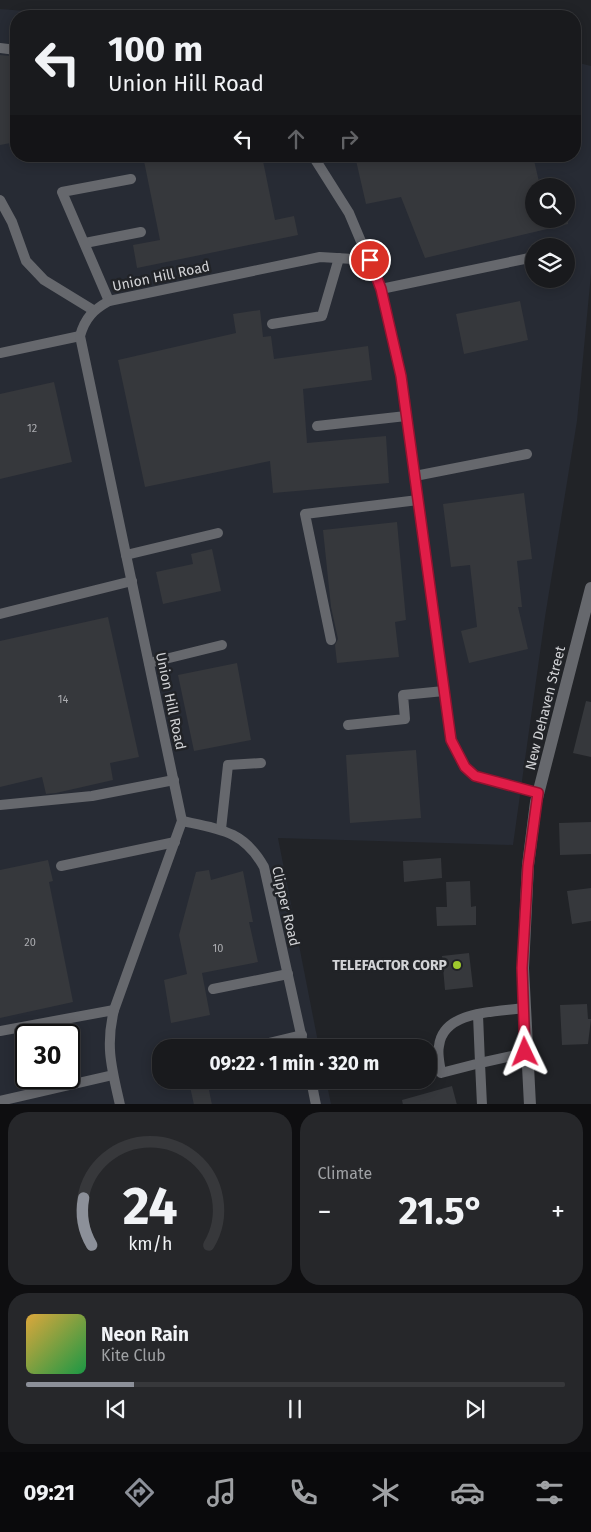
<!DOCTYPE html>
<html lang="en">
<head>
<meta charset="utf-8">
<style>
	body { margin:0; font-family:"Fira Sans",sans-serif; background:#26272a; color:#f1f3f6; height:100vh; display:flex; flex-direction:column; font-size:19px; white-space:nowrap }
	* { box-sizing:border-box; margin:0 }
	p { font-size:16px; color:#9fa1a4 }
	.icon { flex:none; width:28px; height:28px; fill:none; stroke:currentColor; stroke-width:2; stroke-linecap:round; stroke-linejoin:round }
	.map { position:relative; height:1104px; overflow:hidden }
	.sheet { display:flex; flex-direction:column; gap:8px; padding:8px; background:#0e0e10; flex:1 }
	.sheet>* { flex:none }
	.top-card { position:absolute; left:10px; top:10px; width:571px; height:152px; border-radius:20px; box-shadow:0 2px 12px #0003,0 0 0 1px #37383b; background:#191a1d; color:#f1f3f6; overflow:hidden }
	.buttons { position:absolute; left:525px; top:178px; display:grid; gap:10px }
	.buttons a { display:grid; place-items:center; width:50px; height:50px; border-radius:50%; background:#191a1d; box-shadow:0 2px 12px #0003,0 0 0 1px #37383b; font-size:25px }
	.speed { position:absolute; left:15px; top:1024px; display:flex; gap:10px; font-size:25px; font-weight:700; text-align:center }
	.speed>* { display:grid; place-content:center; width:65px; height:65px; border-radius:50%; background:#191a1d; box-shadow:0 2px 12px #0003,0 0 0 1px #37383b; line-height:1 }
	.speed .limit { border:2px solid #111; border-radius:8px; background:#fff; color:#111 }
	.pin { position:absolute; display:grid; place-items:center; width:42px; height:42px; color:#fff; margin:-21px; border:2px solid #fff; border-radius:50%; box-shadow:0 1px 5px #0007 }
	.me { position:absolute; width:55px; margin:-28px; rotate:358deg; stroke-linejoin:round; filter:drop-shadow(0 0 4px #0008) }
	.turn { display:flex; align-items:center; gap:18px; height:105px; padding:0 15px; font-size:22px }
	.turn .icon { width:65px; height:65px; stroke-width:2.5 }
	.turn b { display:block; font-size:35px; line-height:42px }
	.lanes { display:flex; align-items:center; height:48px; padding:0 15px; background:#0003; justify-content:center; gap:25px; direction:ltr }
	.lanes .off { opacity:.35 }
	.big { font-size:38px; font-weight:700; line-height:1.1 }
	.sheet .tile { flex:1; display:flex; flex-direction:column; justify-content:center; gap:8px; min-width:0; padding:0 18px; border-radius:20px; background:#26272a }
	.sheet .dial { align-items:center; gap:0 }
	.dial svg { height:130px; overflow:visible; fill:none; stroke:#37383b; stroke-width:7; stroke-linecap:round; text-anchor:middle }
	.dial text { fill:#f1f3f6; stroke:none }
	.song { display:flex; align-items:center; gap:15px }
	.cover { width:60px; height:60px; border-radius:8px; background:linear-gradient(135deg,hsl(40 70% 55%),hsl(140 70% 35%)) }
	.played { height:5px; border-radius:2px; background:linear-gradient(90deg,#8c9099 20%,#37383b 20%) }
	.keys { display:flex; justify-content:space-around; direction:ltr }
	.heat { display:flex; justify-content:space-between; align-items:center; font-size:28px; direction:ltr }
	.sheet .tiles { flex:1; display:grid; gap:8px; grid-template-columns:1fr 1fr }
	.tile:last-child { grid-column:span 2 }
	.trip { position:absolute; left:152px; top:1039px; width:285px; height:50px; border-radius:20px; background:#191a1d; box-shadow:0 2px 12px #0003,0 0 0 1px #37383b; font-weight:700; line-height:50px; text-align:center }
	.tab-bar { display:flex; height:80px; justify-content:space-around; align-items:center; background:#0a0a0c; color:#9fa1a4 }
	.tab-bar .icon { width:35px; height:35px }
	.tab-bar .current { color:#8c9099 }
	.tab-bar b { font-size:22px; color:#f1f3f6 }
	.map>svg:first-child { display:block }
	.built { fill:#272b34; fill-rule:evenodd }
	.building { fill:#36383c }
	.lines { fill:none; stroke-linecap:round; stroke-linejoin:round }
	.lane { stroke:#66686d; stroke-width:10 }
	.street { stroke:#66686d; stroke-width:12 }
	.route-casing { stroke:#92132f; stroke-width:12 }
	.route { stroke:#e11d48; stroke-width:9 }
	.poi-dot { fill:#9fca2d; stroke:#212327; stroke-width:2 }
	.labels { text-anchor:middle; stroke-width:5; stroke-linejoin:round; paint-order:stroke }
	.number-label { font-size:11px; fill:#abacb0 }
	.street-label { font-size:14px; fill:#d2d3d6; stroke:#212327 }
	.poi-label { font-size:14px; font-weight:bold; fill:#d2d3d6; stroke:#212327; text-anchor:end }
</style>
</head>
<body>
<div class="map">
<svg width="591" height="1105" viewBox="0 0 591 1105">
	<rect width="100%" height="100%" fill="#212327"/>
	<path class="built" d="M0 9 89 16H16V156H575V62L591 66V274L577 421 545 617 513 845 278 838 319 1047 161 1048V1080H326L331 1104H0ZM534 186H566V219H534ZM534 246H566V279H534ZM26 1035H69V1078H26Z"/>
	<g class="building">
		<polygon points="0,55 10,56 16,88 16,142 0,145"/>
		<polygon points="143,156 262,156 275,220 294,216 298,235 137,268 133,245 160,240"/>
		<polygon points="355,156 533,156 540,186 534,186 534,219 568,219 568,224 425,258 401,197 366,204"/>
		<polygon points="520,301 528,340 464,354 456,314"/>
		<polygon points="260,310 263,337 271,336 274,359 368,346 372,380 303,389 307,443 386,436 389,483 273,493 270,461 145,487 118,360 236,333 233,314"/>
		<polygon points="54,382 72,462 0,479 0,394"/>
		<polygon points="524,493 532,559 517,561 522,607 518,607 528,649 469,663 461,631 477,627 470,565 451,567 443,504"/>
		<polygon points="397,522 406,620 395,622 399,657 337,663 335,645 338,639 331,607 323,530"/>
		<polygon points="212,549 221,591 163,604 156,572 193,564 191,554"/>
		<polygon points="108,617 139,757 110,763 113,780 56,793 46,794 42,777 0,787 0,641"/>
		<polygon points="237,663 251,740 194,751 178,675"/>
		<polygon points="586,701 591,702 591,757 573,753"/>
		<polygon points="416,750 421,818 350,823 346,755"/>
		<polygon points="591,822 591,854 560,855 559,823"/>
		<polygon points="441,858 442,878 404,882 403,861"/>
		<polygon points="48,860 53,881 49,882 73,1002 0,1018 0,870"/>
		<polygon points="209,870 211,880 243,871 253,922 249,922 258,962 202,973 210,1015 171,1023 164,980 187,974 179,935 196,872"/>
		<polygon points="470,881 471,907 476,906 476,925 437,926 436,907 447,907 446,882"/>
		<polygon points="591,888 591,921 572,924 567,891"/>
		<polygon points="469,953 473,987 445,990 442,956"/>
		<polygon points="587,1004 588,1019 591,1019 588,1044 562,1045 560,1005"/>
		<polygon points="200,1080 207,1080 212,1105 194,1105 189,1082"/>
		<polygon points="452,1086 457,1105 403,1105 402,1100"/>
	</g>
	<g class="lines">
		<g class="lane">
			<polyline points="0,48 16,50"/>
			<polyline points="313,156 349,213 381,289 401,376 451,740 465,767 475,776 538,793"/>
			<polyline points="0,200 12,222 26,261 44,280 93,310"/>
			<polyline points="85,243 141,232"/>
			<polyline points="381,289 534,257"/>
			<polyline points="109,301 62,192 131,179"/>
			<polyline points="272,324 322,316 339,258"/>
			<polyline points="0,353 80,336"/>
			<polyline points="317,426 406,416"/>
			<polyline points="415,476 527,454"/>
			<polyline points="126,555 218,533"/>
			<polyline points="0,614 132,581"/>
			<polyline points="331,640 305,514 418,500"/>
			<polyline points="149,663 222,645"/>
			<polyline points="348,725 405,719 403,695 444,691"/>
			<polyline points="0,805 92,796 174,780"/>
			<path d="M182 821C220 829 244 831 264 867L304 1048"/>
			<polyline points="221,829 228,765 261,763"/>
			<polyline points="61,866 175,842"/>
			<polyline points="213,989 288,974"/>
			<path d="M478 1015 480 1063 441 1073C440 1064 437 1054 439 1046 443 1010 497 1012 524 1008"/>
			<polyline points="0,1031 114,1010"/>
			<polyline points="248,1048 302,1035"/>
			<polyline points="311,1080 316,1105"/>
			<polyline points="0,1101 113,1075"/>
			<path d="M120 1105C112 1069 105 1047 114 1010L182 821 80 336C85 318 93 310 109 301L320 257 370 260"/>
			<polyline points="482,1105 480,1063 525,1053"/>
		</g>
		<polyline class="street" points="530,1105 523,968 528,865 536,802 591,588"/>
	</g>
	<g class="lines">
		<defs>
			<polyline id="route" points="370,260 381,289 401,376 451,740 465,767 475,776 538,793 528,866 522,968 525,1052"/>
		</defs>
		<use href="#route" class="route-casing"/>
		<use href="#route" class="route"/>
	</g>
	<circle class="poi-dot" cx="457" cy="965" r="5"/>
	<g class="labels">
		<g class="number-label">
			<text x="32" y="432">12</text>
			<text x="63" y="703">14</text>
			<text x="30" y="946">20</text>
			<text x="218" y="952">10</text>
		</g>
		<g class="street-label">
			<text transform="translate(161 276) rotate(-12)" y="5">Union Hill Road</text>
			<text transform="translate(171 701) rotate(78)" y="5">Union Hill Road</text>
			<text transform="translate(545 708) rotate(-76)" y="5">New Dehaven Street</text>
			<text transform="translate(286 906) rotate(77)" y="5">Clipper Road</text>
		</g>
		<g class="poi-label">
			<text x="447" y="970">TELEFACTOR CORP</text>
		</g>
	</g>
</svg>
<div class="buttons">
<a><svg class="icon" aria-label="search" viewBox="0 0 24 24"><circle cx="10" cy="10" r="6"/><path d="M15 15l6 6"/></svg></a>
<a><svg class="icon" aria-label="layers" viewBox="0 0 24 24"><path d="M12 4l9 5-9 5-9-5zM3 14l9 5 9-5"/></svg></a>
</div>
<div class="speed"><div class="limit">30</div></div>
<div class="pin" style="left:370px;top:260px;background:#d93025"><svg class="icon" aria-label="arrive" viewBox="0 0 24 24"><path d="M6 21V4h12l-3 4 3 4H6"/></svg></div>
<svg class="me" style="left:525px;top:1052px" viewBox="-20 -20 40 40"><path d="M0-17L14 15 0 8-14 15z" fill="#e11d48" stroke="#fff" stroke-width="4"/></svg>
<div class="trip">09:22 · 1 min · 320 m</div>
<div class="top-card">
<div class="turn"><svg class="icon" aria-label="left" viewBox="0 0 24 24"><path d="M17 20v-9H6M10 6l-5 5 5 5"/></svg><div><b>100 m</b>Union Hill Road</div></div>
<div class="lanes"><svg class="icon" aria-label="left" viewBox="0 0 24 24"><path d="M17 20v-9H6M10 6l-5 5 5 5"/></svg><svg class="icon off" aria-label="ahead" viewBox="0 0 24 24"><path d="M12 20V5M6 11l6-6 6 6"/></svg><svg class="icon off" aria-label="right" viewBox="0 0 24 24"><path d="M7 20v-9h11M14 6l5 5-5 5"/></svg></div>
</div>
</div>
<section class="sheet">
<div class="tiles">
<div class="tile dial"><svg viewBox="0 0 100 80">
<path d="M14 69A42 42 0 1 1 86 69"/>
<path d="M14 69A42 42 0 0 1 9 40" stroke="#8c9099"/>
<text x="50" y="56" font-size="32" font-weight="700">24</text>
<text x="50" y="72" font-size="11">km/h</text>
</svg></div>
<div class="tile"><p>Climate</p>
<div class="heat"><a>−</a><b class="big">21.5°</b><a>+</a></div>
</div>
<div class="tile">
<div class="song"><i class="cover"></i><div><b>Neon Rain</b><p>Kite Club</p></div></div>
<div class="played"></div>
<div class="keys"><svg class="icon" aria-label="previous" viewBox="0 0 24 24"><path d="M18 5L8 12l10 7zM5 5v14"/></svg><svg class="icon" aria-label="pause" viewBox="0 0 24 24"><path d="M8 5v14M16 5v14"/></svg><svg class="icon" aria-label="next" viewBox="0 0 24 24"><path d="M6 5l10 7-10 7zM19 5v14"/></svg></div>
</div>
</div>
</section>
<nav class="tab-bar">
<b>09:21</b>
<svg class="icon current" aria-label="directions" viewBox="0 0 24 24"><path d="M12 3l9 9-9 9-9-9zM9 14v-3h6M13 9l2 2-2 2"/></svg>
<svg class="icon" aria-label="music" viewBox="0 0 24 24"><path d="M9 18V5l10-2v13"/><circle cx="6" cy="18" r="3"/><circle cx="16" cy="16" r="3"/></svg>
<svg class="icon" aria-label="phone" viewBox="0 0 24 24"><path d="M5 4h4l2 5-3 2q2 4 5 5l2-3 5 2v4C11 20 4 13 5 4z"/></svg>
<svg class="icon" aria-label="climate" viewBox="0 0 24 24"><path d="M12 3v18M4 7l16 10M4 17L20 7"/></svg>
<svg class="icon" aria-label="car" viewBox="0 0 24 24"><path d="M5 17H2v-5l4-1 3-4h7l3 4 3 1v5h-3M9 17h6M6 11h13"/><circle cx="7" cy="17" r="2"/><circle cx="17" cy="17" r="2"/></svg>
<svg class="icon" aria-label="filters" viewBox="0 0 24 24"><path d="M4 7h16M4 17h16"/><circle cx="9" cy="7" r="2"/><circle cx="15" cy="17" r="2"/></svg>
</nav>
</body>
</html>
